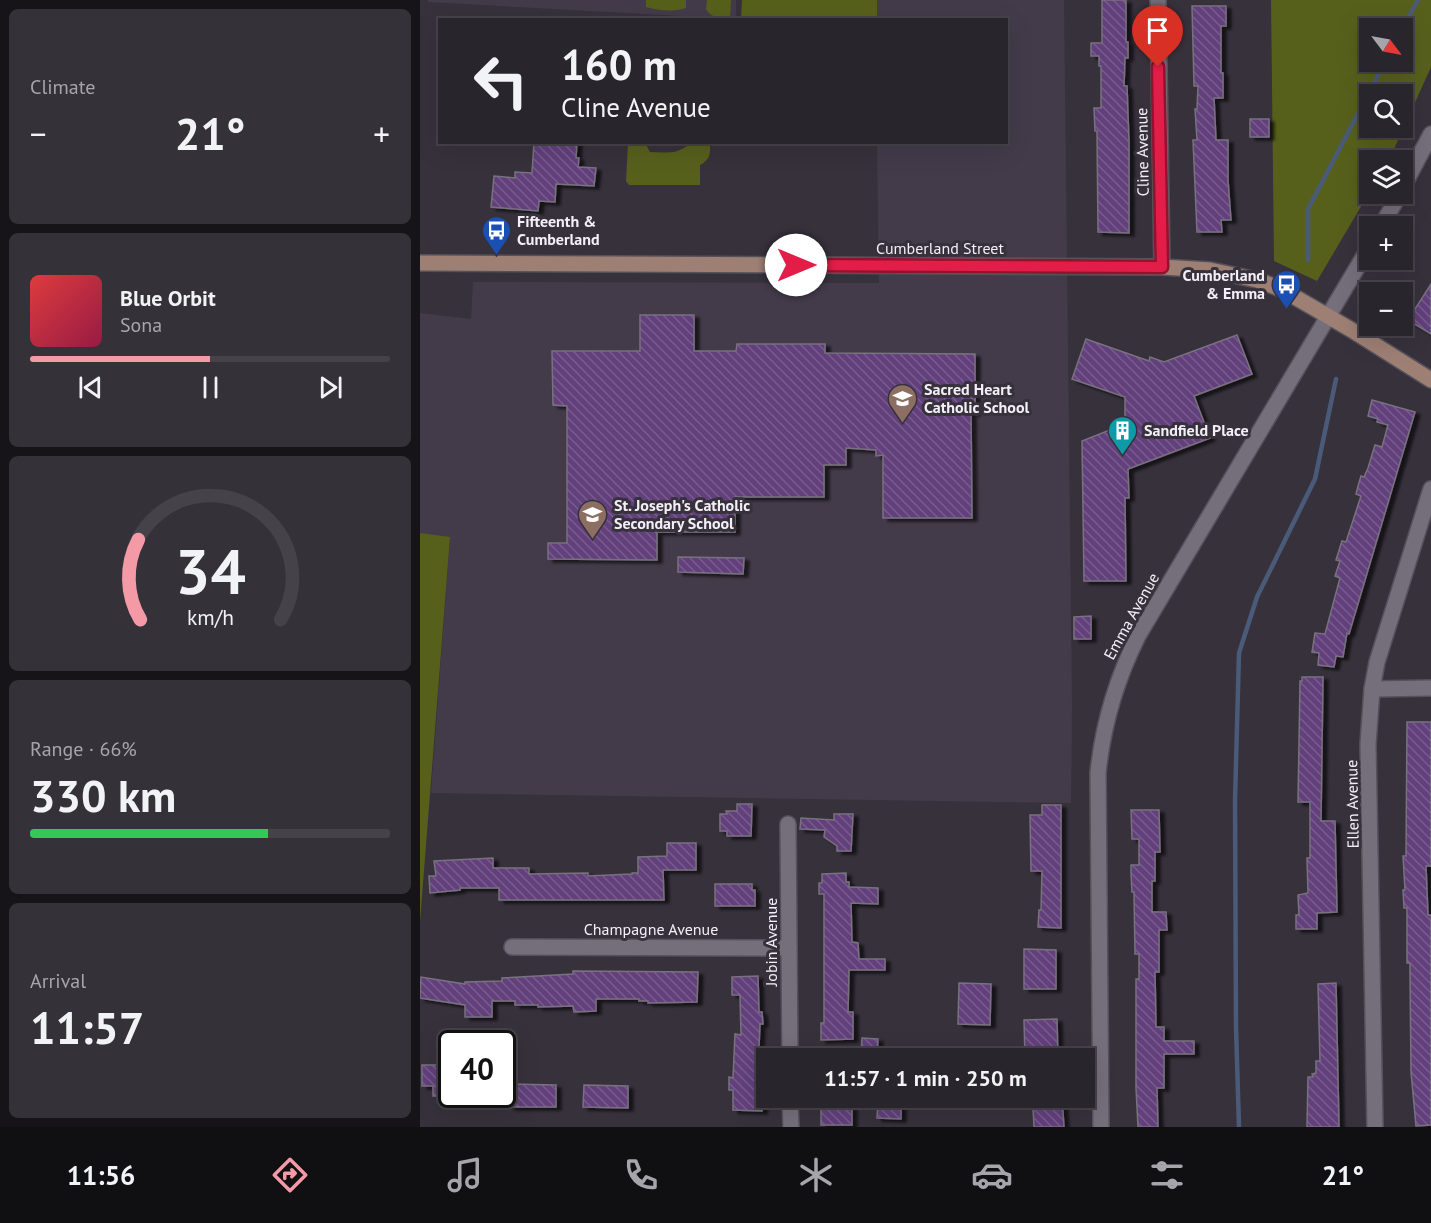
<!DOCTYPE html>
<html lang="en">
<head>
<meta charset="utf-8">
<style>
	body { margin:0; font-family:"PT Sans",sans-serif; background:#353139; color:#f1f3f6; height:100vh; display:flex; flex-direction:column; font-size:22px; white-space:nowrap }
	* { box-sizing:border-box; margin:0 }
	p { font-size:20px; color:#a5a5aa }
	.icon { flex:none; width:33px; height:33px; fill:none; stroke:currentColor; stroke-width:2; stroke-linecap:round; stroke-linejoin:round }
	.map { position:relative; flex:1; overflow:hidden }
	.sheet { display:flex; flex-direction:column; gap:9px; padding:9px; background:#171419; width:420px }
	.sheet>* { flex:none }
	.top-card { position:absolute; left:18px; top:18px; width:570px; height:126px; border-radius:0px; box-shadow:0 6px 24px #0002,0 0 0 2px #454249; background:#29252d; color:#f1f3f6; overflow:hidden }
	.needle { width:39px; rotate:122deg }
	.buttons { position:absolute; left:939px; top:18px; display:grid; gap:12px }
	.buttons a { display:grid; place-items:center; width:54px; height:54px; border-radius:0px; background:#29252d; box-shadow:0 6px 24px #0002,0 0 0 2px #454249; font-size:30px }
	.speed { position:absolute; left:18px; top:1030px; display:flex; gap:12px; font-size:30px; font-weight:700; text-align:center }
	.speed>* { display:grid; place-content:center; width:78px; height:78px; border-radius:50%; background:#29252d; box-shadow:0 6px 24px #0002,0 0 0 2px #454249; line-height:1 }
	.speed .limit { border:3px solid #111; border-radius:9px; background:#fff; color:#111 }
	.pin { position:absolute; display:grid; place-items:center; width:51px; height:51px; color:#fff; margin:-62px -26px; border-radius:50% 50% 50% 0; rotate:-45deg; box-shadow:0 0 6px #0007 }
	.pin .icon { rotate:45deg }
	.me { position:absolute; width:66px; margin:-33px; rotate:90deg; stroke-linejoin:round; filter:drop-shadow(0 0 4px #0008) }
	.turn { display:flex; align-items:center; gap:21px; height:126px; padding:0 24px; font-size:27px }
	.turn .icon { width:78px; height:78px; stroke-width:2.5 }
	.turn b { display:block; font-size:42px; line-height:51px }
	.big { font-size:45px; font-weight:700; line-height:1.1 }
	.sheet .tile { flex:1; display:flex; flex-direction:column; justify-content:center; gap:9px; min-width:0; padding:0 21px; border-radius:9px; background:#353139 }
	.sheet .dial { align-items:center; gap:0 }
	.dial svg { height:156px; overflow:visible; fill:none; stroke:#454249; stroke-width:7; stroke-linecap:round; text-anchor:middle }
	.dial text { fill:#f1f3f6; stroke:none }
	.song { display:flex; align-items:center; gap:18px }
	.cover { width:72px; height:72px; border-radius:9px; background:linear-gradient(135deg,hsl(0 70% 55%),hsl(340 70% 35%)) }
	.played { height:6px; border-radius:3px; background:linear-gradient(90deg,#f49aa6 50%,#454249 50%) }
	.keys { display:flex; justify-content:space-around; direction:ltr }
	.heat { display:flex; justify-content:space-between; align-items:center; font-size:33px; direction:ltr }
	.charge { height:9px; border-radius:4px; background:linear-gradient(90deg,#34c759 66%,#454249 0) }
	.trip { position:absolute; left:336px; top:1048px; width:339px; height:60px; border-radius:0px; background:#29252d; box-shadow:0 6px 24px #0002,0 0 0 2px #454249; font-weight:700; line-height:60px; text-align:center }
	.menu { display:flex; height:96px; justify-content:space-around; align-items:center; background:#100f12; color:#a5a5aa }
	.menu .icon { width:42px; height:42px }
	.menu .current { color:#f49aa6 }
	.menu b { font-size:27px; color:#f1f3f6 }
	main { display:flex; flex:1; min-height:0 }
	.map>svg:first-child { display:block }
	.built { fill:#443b4a }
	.green { fill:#57601b; fill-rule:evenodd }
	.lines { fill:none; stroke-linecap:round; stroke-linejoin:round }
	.stream { stroke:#4a5b79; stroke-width:4.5 }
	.building { fill:url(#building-back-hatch); stroke:#78727e; stroke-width:1.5; filter:url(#shadow) }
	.street-casing { stroke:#55515a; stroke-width:18 }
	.secondary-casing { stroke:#55515a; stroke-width:18 }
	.street { stroke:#756f7b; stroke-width:15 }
	.secondary { stroke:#9e7f74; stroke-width:15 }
	.route-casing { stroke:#92132f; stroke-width:15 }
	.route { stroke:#e11d48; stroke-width:10 }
	.labels { text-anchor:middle; stroke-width:6; stroke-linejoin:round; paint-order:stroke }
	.street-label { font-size:16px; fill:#f2eff6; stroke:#37313c }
	.poi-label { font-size:16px; font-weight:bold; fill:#f2eff6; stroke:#37313c; text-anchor:start }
</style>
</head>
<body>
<main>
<section class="sheet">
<div class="tile"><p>Climate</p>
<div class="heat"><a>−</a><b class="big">21°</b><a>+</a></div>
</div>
<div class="tile">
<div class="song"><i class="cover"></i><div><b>Blue Orbit</b><p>Sona</p></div></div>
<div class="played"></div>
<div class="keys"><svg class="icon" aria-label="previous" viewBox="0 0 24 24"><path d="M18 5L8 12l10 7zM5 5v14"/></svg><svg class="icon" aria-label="pause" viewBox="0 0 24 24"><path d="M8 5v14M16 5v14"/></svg><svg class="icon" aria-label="next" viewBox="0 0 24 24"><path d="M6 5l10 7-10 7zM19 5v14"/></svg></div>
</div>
<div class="tile dial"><svg viewBox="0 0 100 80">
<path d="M14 69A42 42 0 1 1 86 69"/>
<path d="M14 69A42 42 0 0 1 13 28" stroke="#f49aa6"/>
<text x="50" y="56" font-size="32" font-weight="700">34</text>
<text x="50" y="72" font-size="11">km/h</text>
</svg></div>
<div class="tile"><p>Range · 66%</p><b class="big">330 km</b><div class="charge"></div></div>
<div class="tile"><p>Arrival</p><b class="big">11:57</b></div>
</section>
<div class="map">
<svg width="1011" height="1127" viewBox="0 0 1011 1127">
	<defs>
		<pattern id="building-back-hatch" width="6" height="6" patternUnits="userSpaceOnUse" patternTransform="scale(1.5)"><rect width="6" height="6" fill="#623f7c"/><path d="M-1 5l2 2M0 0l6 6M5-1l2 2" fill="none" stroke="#795b8f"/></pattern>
		<filter id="shadow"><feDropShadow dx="5" dy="3" stdDeviation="1.5" flood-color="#0009"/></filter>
	</defs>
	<rect width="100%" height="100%" fill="#37313c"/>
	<g class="built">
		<polygon points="8,0 316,0 316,19 8,2"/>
		<polygon points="457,0 644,0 652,707 651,803 11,793 30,538 0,533 0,313 51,319 53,282 459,283 457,143 586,142 586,20 457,19"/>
	</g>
	<g class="green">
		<path d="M226 0H266V8C251 12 241 11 226 7Z"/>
		<path d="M287 0H311L310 18C299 17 292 19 286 9Z"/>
		<polygon points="322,0 457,0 457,19 321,19"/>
		<path d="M851 0H1011V67L969 160H950L949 193 897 281 854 261ZM982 28V62H950V28ZM982 94V128H950V94Z"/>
		<path d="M208 143H225L230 152C238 152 246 153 254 152 268 149 275 135 290 146 291 155 288 161 280 165V185H209L206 181Z"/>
		<polygon points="0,533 30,537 0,922"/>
	</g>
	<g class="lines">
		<g class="stream">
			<polyline points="982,29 998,0"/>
			<polyline points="888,260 888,209 965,62"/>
			<polyline points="819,1127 816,1027 815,800 819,653 837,597 895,479 916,379"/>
		</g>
	</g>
	<g class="building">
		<polygon points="682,0 706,0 706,42 708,42 708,58 705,58 704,86 707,86 709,142 709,233 678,232 677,131 675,131 674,108 681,108 681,66 679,66 679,56 671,56 671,43 682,43"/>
		<polygon points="772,6 806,6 806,26 801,26 801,73 803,73 803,98 794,98 796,140 808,140 808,180 811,220 801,220 802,232 777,232 773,140 777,140 775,109 777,109 778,86 774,86"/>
		<rect x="830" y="119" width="19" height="18"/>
		<polygon points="114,142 157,142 156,158 159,158 158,167 176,168 174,186 136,184 135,202 119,201 118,211 71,207 74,176 95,178 95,172 112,173"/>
		<polygon points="1011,284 1011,334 988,320"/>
		<polygon points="220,315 274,315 274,351 316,351 317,344 405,344 405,353 555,354 555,413 551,413 552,518 463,518 463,455 456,456 456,450 426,448 426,465 404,465 404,497 315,497 315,532 237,532 237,560 128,559 128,543 147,543 147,406 133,405 132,351 220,351"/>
		<polygon points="817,335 832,374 774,396 790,438 708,469 709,498 705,498 706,581 664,581 662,441 705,424 705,397 652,379 666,339 729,361 730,357 744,362"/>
		<polygon points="952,400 995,412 929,634 927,633 923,657 916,656 914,667 898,665 899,653 892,652 895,633 905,634 920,578 915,576 920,561 916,560 922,541 926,542 941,496 936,494 938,486 941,476 944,477 948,468 955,445 962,447 968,425 957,422 958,419 948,416"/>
		<polygon points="258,557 324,558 323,574 258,572"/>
		<polygon points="671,616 671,639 654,639 654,617"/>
		<polygon points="882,677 903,677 901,821 915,821 917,912 897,913 897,929 876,929 876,915 879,915 878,895 888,893 887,858 890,858 890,802 878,802 880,683 880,681 882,681"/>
		<polygon points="987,722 1011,722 1011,866 1006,866 1008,915 1011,915 1011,1125 996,1126 991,1072 990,971 990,963 987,963 987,908 984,908 983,890 985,890 983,856 986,856"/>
		<polygon points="317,804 332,804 331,836 307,836 307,831 300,831 300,814 307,814 306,811 317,811"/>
		<polygon points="622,805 641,805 641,928 618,927 619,910 621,910 622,871 611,871 610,815 622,815"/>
		<polygon points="711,810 739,810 740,852 735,852 735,881 732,881 732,912 746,912 747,930 739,930 739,972 735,972 736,1027 744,1027 744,1041 774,1041 774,1054 744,1054 744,1088 737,1088 738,1127 718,1127 716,1088 716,979 719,979 719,954 715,954 714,892 712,892 711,873 711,865 719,865 719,839 712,839"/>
		<polygon points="414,814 433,814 431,851 417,851 417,846 404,837 405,830 380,829 381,818 414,820"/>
		<polygon points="247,843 276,843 276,870 243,870 244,900 79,900 79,888 40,888 40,890 10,893 9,876 16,876 14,861 73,858 73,868 109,868 109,874 168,873 168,876 212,874 212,873 218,873 218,857 247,856"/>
		<polygon points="426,873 426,882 429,882 429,887 458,888 458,904 431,903 432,942 438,943 439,959 465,959 465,970 429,970 428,1012 433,1012 433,1039 401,1040 401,1023 404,1023 404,894 399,894 399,883 402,883 402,874"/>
		<polygon points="295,884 332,884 332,890 335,890 335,906 295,906"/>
		<polygon points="604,949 636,950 636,989 604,989"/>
		<polygon points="153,971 278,972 277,1002 228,1003 228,1001 219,1001 219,999 176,999 176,1011 154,1012 153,1006 118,1007 118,1005 95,1005 95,1001 72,1001 72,1017 45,1017 45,1005 0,998 1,977 45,984 45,982 82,981 82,978 153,974"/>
		<polygon points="338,976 339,1012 342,1012 343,1024 340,1024 338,1069 343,1072 343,1106 342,1111 313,1110 313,1090 309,1090 309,1077 313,1078 315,1034 321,1035 320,995 312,995 312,977"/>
		<polygon points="539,983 571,984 570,1025 538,1024"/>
		<polygon points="916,983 919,1127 887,1127 888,1077 893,1077 892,1074 896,1073 896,1061 900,1061 898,984"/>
		<polygon points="637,1019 638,1059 605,1059 604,1020"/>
		<polygon points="442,1038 458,1039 457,1057 441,1056"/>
		<polygon points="2,1065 32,1065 32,1096 13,1096 13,1086 2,1086"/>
		<polygon points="90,1084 136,1085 136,1107 90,1107"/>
		<polygon points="164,1085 208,1086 208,1108 163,1107"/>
		<polygon points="624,1098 642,1098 644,1127 614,1127 613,1109 624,1109"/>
		<polygon points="458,1102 481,1103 481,1119 457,1118"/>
		<rect x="401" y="1107" width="31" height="18"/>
	</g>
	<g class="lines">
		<defs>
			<g id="street">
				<polyline points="738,0 742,267"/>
				<polyline points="982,189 1011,134"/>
				<polyline points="961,226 980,194"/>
				<polyline points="952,689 1011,688"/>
				<polyline points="368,824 370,1059"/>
				<polyline points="92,947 369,948"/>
				<polyline points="370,1098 371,1127"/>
				<path d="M681 1127 678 773C683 724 696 680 718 636L950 246"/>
				<polyline points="955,1127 948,744 952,689 957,662 1011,489"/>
			</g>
			<polyline id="secondary" points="0,263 742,267 790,270 837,280 861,289 930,329 1011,380"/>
		</defs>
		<use href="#street" class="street-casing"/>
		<use href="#secondary" class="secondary-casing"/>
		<use href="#street" class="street"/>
		<use href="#secondary" class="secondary"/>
	</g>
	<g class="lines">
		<defs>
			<polyline id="route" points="376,265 742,267 738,67"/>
		</defs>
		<use href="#route" class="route-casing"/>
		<use href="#route" class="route"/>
	</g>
	<defs>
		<symbol id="bus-pin" viewBox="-11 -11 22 30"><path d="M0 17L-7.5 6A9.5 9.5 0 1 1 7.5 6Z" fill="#1a4fb4" stroke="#37313c"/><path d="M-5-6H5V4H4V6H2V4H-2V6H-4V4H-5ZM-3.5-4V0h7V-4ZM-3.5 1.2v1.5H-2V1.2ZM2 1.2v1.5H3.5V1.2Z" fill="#fff"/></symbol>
		<symbol id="school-pin" viewBox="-11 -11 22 30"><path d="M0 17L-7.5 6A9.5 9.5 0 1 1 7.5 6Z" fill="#8d6e63" stroke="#37313c"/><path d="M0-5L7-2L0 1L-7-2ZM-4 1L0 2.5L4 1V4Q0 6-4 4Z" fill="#fff"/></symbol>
		<symbol id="building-pin" viewBox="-11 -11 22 30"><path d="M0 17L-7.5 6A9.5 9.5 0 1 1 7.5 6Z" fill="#0f9aa8" stroke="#37313c"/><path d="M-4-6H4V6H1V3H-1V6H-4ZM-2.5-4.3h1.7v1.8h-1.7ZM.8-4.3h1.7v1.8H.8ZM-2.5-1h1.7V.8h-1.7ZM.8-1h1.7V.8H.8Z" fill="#fff"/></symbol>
	</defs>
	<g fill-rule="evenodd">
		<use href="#bus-pin" x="60" y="214" width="33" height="45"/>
		<use href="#bus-pin" x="850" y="268" width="33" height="45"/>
		<use href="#school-pin" x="466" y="382" width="33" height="45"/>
		<use href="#building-pin" x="686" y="414" width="33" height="45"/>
		<use href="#school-pin" x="156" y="498" width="33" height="45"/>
	</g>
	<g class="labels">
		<g class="street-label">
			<text transform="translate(722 152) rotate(-91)" y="6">Cline Avenue</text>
			<text x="520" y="254">Cumberland Street</text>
			<text transform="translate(711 616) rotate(-61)" y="6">Emma Avenue</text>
			<text transform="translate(932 804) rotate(-91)" y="6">Ellen Avenue</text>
			<text x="231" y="935">Champagne Avenue</text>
			<text transform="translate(351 942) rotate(-90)" y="6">Jobin Avenue</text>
		</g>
		<g class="poi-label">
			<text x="97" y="227">Fifteenth &amp;<tspan x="97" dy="18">Cumberland</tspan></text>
			<text x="845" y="281" text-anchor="end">Cumberland<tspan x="845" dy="18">&amp; Emma</tspan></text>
			<text x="504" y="395">Sacred Heart<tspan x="504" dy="18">Catholic School</tspan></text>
			<text x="724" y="436">Sandfield Place</text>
			<text x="194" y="511">St. Joseph's Catholic<tspan x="194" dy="18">Secondary School</tspan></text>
		</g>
	</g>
</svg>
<div class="buttons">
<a><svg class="needle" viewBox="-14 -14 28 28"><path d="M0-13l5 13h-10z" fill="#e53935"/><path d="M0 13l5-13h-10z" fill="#a5a5aa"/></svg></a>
<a><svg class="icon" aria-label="search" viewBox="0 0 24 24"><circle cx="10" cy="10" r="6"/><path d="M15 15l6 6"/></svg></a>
<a><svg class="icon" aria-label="layers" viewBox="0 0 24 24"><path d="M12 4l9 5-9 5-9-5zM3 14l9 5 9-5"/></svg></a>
<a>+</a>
<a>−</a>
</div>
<div class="speed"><div class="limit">40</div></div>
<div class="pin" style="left:738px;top:67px;background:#d93025"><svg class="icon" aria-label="arrive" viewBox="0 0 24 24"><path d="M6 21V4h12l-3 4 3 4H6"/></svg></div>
<svg class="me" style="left:376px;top:265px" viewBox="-20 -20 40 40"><circle r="19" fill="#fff"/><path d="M0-13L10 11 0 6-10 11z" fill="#e11d48"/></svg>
<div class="trip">11:57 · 1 min · 250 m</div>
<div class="top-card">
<div class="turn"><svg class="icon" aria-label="left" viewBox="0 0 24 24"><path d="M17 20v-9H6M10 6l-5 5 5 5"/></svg><div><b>160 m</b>Cline Avenue</div></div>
</div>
</div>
</main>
<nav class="menu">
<b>11:56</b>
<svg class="icon current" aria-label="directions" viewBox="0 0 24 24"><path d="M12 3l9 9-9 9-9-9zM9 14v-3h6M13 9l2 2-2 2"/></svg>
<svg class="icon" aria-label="music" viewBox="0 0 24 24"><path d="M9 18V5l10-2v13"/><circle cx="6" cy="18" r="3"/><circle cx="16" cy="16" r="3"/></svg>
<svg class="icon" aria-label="phone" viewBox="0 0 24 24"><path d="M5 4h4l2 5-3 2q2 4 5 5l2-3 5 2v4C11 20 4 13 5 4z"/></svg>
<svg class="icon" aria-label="climate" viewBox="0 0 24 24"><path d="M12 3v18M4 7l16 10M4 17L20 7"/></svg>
<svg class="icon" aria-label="car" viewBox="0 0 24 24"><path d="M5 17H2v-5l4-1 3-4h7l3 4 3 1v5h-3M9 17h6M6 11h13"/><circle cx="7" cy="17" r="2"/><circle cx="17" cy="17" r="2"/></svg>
<svg class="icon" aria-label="filters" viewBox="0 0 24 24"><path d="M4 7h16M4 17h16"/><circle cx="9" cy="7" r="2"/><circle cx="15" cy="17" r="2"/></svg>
<b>21°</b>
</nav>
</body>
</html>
